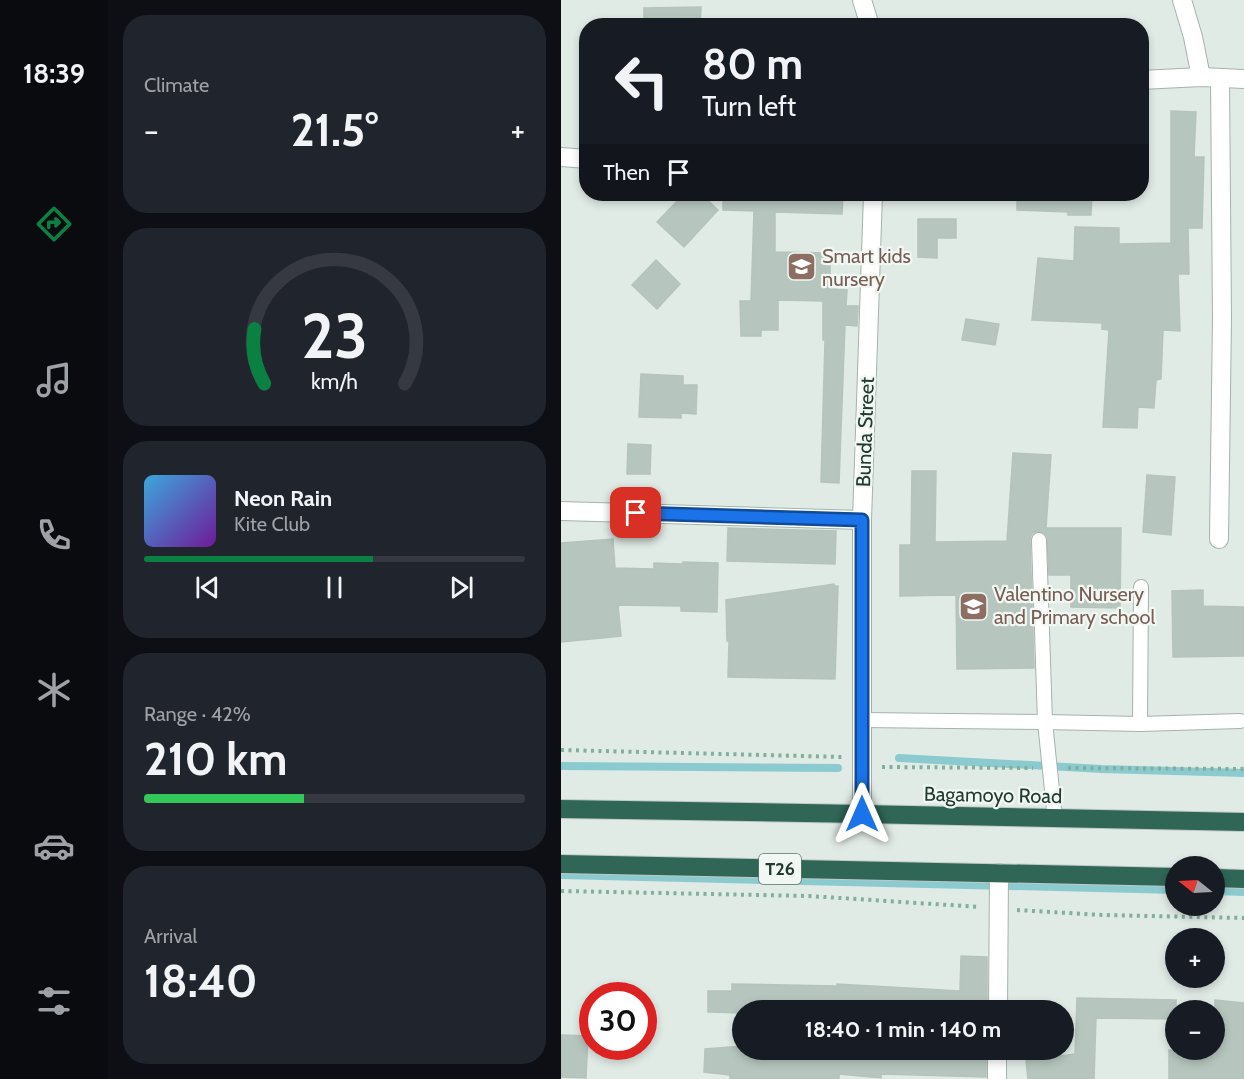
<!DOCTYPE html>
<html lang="en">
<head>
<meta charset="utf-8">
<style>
	body { margin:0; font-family:Cabin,sans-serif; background:#20242c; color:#f1f3f6; height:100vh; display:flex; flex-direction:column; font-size:22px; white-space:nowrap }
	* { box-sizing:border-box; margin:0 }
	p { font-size:20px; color:#9ea1a6 }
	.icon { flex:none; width:33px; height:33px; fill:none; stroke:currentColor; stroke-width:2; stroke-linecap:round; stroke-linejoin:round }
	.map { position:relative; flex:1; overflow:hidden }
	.sheet { display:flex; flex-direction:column; gap:15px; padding:15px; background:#0d0f14; width:453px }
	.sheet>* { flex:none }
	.guide { position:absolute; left:18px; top:18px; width:570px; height:183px; border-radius:24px; box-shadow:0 3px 9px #0003; background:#171b24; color:#f1f3f6; overflow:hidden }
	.needle { width:39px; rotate:288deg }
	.buttons { position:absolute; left:604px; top:856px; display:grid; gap:12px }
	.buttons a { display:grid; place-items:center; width:60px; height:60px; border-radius:50%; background:#171b24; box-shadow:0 3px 9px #0003; font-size:30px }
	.speed { position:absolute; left:18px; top:982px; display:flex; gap:12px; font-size:30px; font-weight:700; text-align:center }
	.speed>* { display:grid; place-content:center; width:78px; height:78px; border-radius:50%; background:#171b24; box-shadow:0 3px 9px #0003; line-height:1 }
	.speed .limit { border:9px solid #d22; background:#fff; color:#111 }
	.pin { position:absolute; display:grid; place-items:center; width:51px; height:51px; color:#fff; margin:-26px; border-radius:12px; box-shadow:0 3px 9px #0006 }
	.me { position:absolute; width:66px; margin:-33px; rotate:0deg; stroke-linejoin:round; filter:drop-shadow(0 0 4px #0008) }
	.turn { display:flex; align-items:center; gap:21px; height:126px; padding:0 24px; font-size:27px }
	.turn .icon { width:78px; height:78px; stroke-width:2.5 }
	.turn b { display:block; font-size:42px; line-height:51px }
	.then { display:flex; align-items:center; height:57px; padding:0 24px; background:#0003; gap:12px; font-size:22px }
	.big { font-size:45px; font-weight:800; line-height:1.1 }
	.sheet .card { flex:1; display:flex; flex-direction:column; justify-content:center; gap:9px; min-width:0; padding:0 21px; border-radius:24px; background:#20242c }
	.sheet .dial { align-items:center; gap:0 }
	.dial svg { height:156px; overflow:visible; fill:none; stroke:#363941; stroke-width:7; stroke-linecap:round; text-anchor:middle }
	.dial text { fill:#f1f3f6; stroke:none }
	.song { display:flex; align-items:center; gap:18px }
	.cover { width:72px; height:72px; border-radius:9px; background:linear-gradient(135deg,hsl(200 70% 55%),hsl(280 70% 35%)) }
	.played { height:6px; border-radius:3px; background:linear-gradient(90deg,#0b8043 60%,#363941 60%) }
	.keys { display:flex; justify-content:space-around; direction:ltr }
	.heat { display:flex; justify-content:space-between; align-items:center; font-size:33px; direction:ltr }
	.charge { height:9px; border-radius:4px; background:linear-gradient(90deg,#34c759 42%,#363941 0) }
	.trip { position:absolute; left:171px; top:1000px; width:342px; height:60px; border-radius:30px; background:#171b24; box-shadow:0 3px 9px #0003; font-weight:800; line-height:60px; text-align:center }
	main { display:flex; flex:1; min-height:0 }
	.menu { display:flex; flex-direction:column; width:108px; justify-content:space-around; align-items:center; background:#090b0e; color:#9ea1a6 }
	.menu .icon { width:42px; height:42px }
	.menu .current { color:#0b8043 }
	.menu b { font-size:27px; color:#f1f3f6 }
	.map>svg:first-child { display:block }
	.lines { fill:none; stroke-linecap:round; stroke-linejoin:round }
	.stream { stroke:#8bcbcf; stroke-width:8 }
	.building { fill:#b6c6be; stroke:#b4c4bc; stroke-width:1.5 }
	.lane-casing { stroke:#a4b3ac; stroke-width:16 }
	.street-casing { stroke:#a4b3ac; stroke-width:20 }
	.highway-casing { stroke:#c1c8c6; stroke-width:20 }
	.path { stroke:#82ae9c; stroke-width:4; stroke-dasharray:3 4.5; stroke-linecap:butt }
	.lane { stroke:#fff; stroke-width:14 }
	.street { stroke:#fff; stroke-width:18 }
	.highway { stroke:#2f6655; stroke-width:18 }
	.route-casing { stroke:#114b97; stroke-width:15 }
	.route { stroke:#1a73e8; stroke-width:10 }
	.labels { text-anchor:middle; stroke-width:4.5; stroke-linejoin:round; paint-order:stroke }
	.shield { fill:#f1f8f4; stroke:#60746c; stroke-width:1.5 }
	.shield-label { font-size:18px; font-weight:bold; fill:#223b32 }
	.education-label { font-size:20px; fill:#785e54; stroke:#f1f8f4; text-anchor:start }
	.street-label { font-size:20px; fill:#223b32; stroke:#f1f8f4 }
</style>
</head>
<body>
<main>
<nav class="menu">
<b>18:39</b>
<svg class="icon current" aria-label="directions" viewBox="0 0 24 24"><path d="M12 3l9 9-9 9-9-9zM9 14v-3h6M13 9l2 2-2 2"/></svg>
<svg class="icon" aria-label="music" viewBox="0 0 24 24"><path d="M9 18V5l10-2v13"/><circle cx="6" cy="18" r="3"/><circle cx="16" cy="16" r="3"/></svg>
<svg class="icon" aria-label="phone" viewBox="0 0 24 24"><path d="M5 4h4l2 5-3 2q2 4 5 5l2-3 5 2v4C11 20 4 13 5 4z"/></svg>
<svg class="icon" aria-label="climate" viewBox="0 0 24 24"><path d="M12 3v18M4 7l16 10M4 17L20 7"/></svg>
<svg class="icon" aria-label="car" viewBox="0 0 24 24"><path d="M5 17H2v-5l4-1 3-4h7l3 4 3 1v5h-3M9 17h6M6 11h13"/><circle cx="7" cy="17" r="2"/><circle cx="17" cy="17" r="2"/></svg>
<svg class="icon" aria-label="filters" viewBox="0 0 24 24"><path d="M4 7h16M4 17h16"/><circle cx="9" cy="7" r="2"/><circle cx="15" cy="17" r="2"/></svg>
</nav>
<section class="sheet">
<div class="card"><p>Climate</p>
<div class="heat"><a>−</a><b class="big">21.5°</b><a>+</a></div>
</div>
<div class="card dial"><svg viewBox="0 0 100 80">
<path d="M14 69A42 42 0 1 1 86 69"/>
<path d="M14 69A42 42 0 0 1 9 41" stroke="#0b8043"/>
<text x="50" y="56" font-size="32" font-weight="700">23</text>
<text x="50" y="72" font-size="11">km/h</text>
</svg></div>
<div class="card">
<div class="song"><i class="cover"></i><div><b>Neon Rain</b><p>Kite Club</p></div></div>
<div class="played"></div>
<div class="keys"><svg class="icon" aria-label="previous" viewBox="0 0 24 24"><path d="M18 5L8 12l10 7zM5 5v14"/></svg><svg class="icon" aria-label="pause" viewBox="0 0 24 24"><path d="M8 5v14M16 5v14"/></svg><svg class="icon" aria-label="next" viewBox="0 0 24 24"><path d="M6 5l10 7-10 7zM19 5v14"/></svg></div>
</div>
<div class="card"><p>Range · 42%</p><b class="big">210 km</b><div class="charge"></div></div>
<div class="card"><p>Arrival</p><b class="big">18:40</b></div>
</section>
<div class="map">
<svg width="683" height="1079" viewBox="0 0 683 1079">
	<rect width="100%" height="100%" fill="#e1ebe6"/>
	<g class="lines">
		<g class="stream">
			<polyline points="338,758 541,769 683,773"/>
			<polyline points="0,766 277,768"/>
			<polyline points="0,875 615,890"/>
			<polyline points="654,891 683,892"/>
		</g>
	</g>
	<g class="building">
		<polygon points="140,7 139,26 83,26 83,8"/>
		<polygon points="610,111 635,112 633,157 643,157 641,228 627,228 628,274 617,274 619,331 602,330 600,379 595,380 593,408 577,407 576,428 542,427 548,330 541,329 541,323 471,320 477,258 513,261 514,227 558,228 558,244 610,243"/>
		<polygon points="123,194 140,194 157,210 123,247 96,222"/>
		<polygon points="162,194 282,194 281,214 214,212 214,252 269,253 269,289 286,290 285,306 297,306 296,326 284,325 278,483 260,482 264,340 262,340 262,301 217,300 217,330 200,330 200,336 180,336 179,301 190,301 193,211 162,210"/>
		<polygon points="456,194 531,194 530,215 507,215 507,212 456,210"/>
		<polygon points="357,219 395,219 395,238 376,238 376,258 357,257"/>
		<polygon points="95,260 119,284 96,309 71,285"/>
		<polygon points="405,319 438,324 434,345 401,340"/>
		<polygon points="80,374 122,376 122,385 136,385 135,414 120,413 120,418 78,417"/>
		<polygon points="67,444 90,445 89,474 66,474"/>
		<polygon points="452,453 490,455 485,528 560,528 559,608 510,607 510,575 488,575 486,536 482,532 474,532 470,535 469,540 473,668 396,669 395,595 339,596 339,545 350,545 351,471 375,471 374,542 446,541"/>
		<polygon points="586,475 614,477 610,535 582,532"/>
		<polygon points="167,528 275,531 274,564 166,561"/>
		<polygon points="52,539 54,568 93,569 93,563 122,564 122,562 157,563 156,612 120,611 120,606 57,605 60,636 0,642 0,543"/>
		<polygon points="273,584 273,586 277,586 274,679 167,677 168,641 166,641 165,600"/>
		<polygon points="642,590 642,606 683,607 683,656 612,657 611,591"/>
		<polygon points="400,956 426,957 426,1011 371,1011 371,1009 334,1007 333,1011 182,1011 182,1013 147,1012 147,991 171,991 171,984 276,986 276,984 399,991"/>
		<polygon points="516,998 615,1000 615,1019 535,1018 533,1079 467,1079 465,1061 514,1054"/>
		<polygon points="654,1000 683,1003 683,1079 608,1079 608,1050 654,1050"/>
		<polygon points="0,1035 27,1036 25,1078 0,1077"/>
		<polygon points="182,1046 182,1050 198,1050 197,1053 281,1054 282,1050 425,1050 425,1077 320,1074 320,1078 278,1074 278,1079 169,1079 169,1075 143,1072 144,1049"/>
	</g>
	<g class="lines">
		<defs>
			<g id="lane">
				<polyline points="301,720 484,722 478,540"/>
				<polyline points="579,724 580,587"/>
				<polyline points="494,819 484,722 579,724 679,721"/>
			</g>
			<g id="street">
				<polyline points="301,0 309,26"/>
				<polyline points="621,0 632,37 640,77"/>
				<polyline points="580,80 640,77 683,79"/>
				<polyline points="0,157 26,159"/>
				<polyline points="0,511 301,520"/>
				<polyline points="658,539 661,319 659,78"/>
				<polyline points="301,814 301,520 312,194"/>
				<polyline points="437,1011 438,873"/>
				<polyline points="436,1079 436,1050"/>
			</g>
			<g id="highway">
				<polyline points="0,809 301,814 683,822"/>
				<polyline points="0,864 615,877"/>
				<polyline points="654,878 683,879"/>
			</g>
		</defs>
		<use href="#lane" class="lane-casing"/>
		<use href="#street" class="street-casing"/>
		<use href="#highway" class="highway-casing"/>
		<g class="path">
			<polyline points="0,750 282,757"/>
			<polyline points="321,767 472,768"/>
			<polyline points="507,768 683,769"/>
			<polyline points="0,891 248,896 419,907"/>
			<polyline points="456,910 541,915 683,918"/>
		</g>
		<use href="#lane" class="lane"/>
		<use href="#street" class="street"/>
		<use href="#highway" class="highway"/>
	</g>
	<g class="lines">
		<defs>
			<polyline id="route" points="75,513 301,520 301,814"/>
		</defs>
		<use href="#route" class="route-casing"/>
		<use href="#route" class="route"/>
	</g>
	<defs>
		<symbol id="school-square" viewBox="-11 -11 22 22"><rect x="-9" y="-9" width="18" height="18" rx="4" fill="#8d6e63" stroke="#f1f8f4"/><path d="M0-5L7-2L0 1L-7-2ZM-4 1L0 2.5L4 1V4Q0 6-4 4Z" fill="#fff"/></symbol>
	</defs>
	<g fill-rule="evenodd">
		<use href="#school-square" x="224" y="250" width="33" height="33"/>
		<use href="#school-square" x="396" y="590" width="33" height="33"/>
	</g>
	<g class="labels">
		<rect class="shield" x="198" y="854" width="42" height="30" rx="4.5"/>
		<g class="shield-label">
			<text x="219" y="875">T26</text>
		</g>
		<g class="education-label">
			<text x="261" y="263">Smart kids<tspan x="261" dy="23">nursery</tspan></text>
			<text x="433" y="601">Valentino Nursery<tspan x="433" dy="23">and Primary school</tspan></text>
		</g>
		<g class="street-label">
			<text transform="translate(304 432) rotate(-88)" y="7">Bunda Street</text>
			<text transform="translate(432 795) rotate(1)" y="7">Bagamoyo Road</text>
		</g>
	</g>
</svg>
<div class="buttons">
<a><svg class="needle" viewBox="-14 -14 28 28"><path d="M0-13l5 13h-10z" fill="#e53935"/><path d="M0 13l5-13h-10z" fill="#9ea1a6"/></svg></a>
<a>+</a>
<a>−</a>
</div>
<div class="speed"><div class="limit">30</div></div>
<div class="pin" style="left:75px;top:513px;background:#d93025"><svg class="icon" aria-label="arrive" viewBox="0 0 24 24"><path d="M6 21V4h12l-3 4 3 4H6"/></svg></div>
<svg class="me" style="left:301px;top:814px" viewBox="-20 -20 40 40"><path d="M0-17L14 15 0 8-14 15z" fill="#1a73e8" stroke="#fff" stroke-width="4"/></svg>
<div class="trip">18:40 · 1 min · 140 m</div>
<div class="guide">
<div class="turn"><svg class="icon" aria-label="left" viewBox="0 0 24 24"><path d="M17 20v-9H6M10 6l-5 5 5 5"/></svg><div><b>80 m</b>Turn left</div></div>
<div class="then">Then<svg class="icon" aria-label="arrive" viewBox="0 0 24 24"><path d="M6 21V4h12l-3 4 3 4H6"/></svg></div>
</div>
</div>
</main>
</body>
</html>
